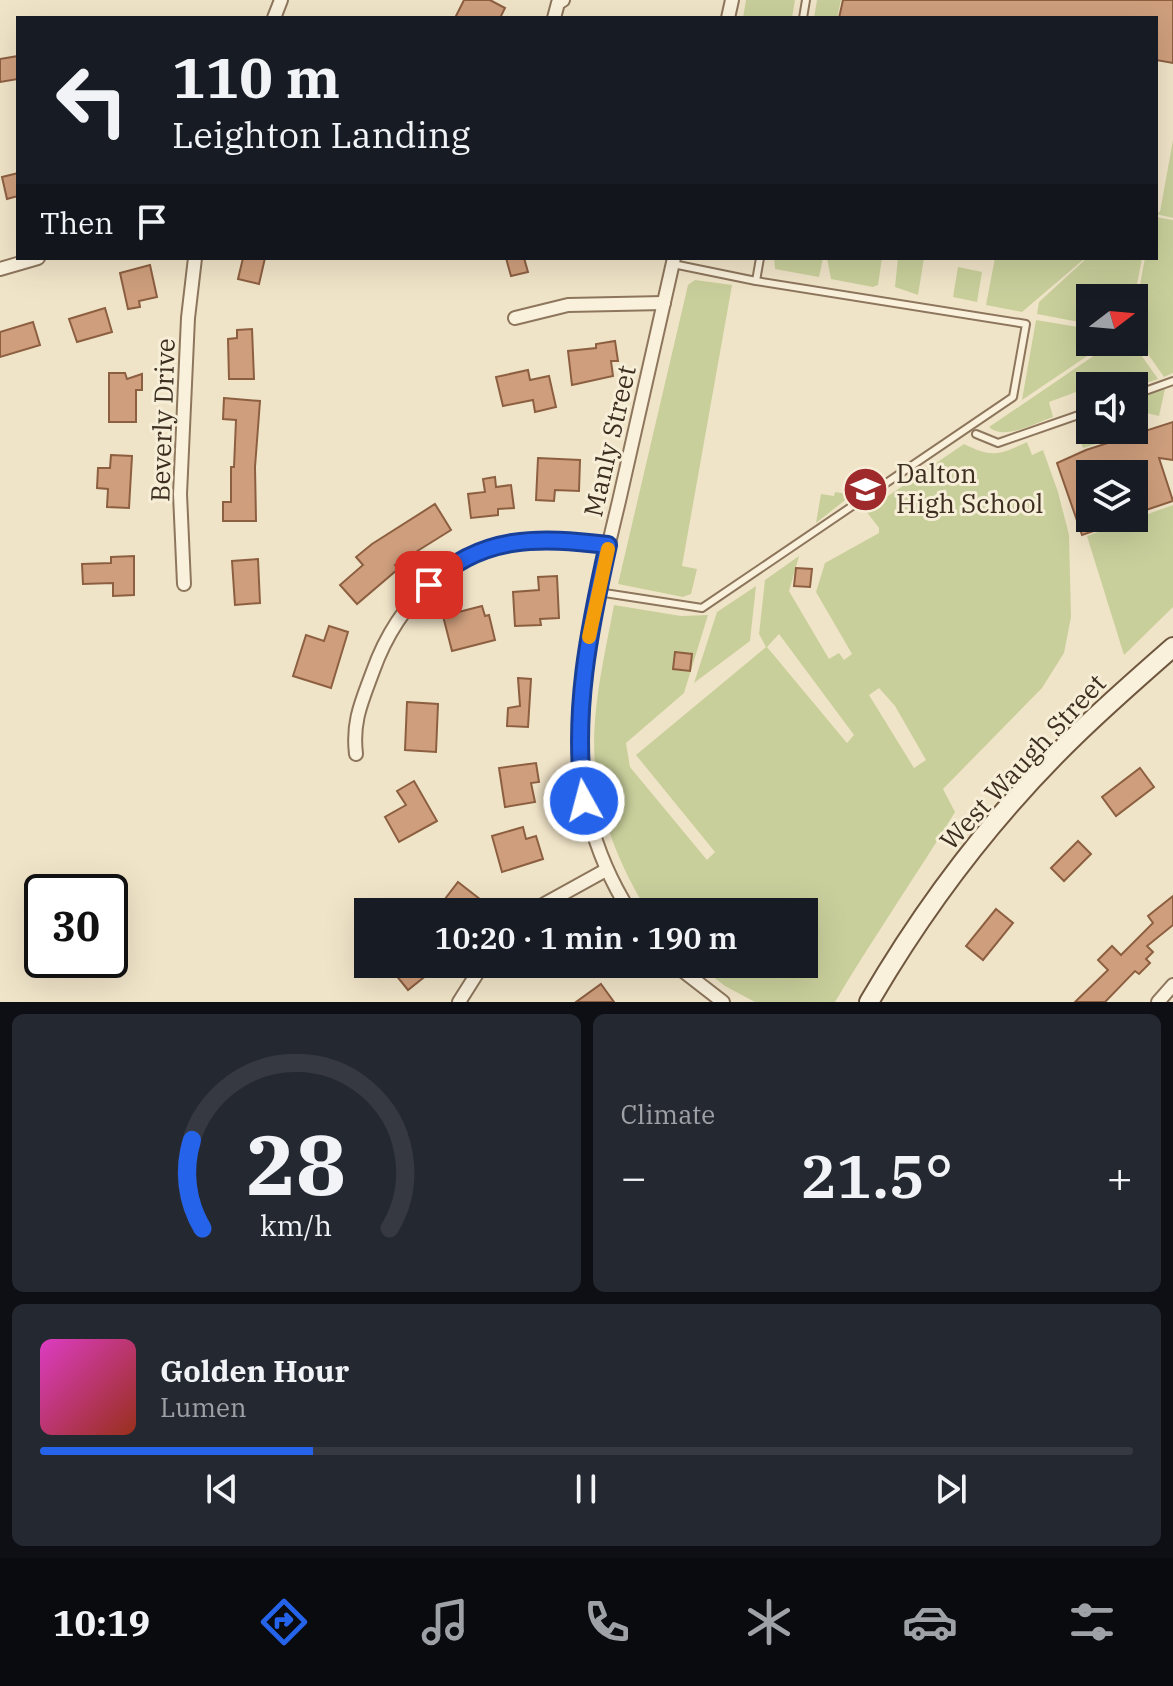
<!DOCTYPE html>
<html lang="en">
<head>
<meta charset="utf-8">
<style>
	body { margin:0; font-family:"IBM Plex Serif",serif; background:#242831; color:#f1f3f6; height:100vh; display:flex; flex-direction:column; font-size:30px; white-space:nowrap }
	* { box-sizing:border-box; margin:0 }
	p { font-size:26px; color:#9ea1a6 }
	.icon { flex:none; width:44px; height:44px; fill:none; stroke:currentColor; stroke-width:2; stroke-linecap:round; stroke-linejoin:round }
	.map { position:relative; height:1002px; overflow:hidden }
	.details { display:flex; flex-direction:column; gap:12px; padding:12px; background:#0d0f14; flex:1 }
	.details>* { flex:none }
	.hud { position:absolute; left:16px; top:16px; width:1142px; height:244px; border-radius:0px; box-shadow:0 8px 32px #0002; background:#171b24; color:#f1f3f6; overflow:hidden }
	.needle { width:52px; rotate:74deg }
	.buttons { position:absolute; left:1076px; top:284px; display:grid; gap:16px }
	.buttons a { display:grid; place-items:center; width:72px; height:72px; border-radius:0px; background:#171b24; box-shadow:0 8px 32px #0002; font-size:40px }
	.speed { position:absolute; left:24px; top:874px; display:flex; gap:16px; font-size:40px; font-weight:700; text-align:center }
	.speed>* { display:grid; place-content:center; width:104px; height:104px; border-radius:50%; background:#171b24; box-shadow:0 8px 32px #0002; line-height:1 }
	.speed .limit { border:4px solid #111; border-radius:12px; background:#fff; color:#111 }
	.pin { position:absolute; display:grid; place-items:center; width:68px; height:68px; color:#fff; margin:-34px; border-radius:16px; box-shadow:0 4px 12px #0006 }
	.me { position:absolute; width:88px; margin:-44px; rotate:353deg; stroke-linejoin:round; filter:drop-shadow(0 0 6px #0008) }
	.turn { display:flex; align-items:center; gap:28px; height:168px; padding:0 24px; font-size:36px }
	.turn .icon { width:104px; height:104px; stroke-width:2.5 }
	.turn b { display:block; font-size:56px; line-height:68px }
	.then { display:flex; align-items:center; height:76px; padding:0 24px; background:#0003; gap:16px; font-size:30px }
	.big { font-size:60px; font-weight:600; line-height:1.1 }
	.details .widget { flex:1; display:flex; flex-direction:column; justify-content:center; gap:12px; min-width:0; padding:0 28px; border-radius:12px; background:#242831 }
	.details .dial { align-items:center; gap:0 }
	.dial svg { height:208px; overflow:visible; fill:none; stroke:#363941; stroke-width:7; stroke-linecap:round; text-anchor:middle }
	.dial text { fill:#f1f3f6; stroke:none }
	.song { display:flex; align-items:center; gap:24px }
	.cover { width:96px; height:96px; border-radius:12px; background:linear-gradient(135deg,hsl(310 70% 55%),hsl(10 70% 35%)) }
	.played { height:8px; border-radius:4px; background:linear-gradient(90deg,#2563eb 25%,#363941 25%) }
	.keys { display:flex; justify-content:space-around; direction:ltr }
	.heat { display:flex; justify-content:space-between; align-items:center; font-size:44px; direction:ltr }
	.details .tiles { flex:1; display:grid; gap:12px; grid-template-columns:1fr 1fr }
	.widget:last-child { grid-column:span 2 }
	.trip { position:absolute; left:354px; top:898px; width:464px; height:80px; border-radius:0px; background:#171b24; box-shadow:0 8px 32px #0002; font-weight:600; line-height:80px; text-align:center }
	.tabs { display:flex; height:128px; justify-content:space-around; align-items:center; background:#090b0e; color:#9ea1a6 }
	.tabs .icon { width:56px; height:56px }
	.tabs .current { color:#2563eb }
	.tabs b { font-size:36px; color:#f1f3f6 }
	.map>svg:first-child { display:block }
	.green { fill:#c9cf9b; fill-rule:evenodd }
	.building { fill:#cf9f7d; stroke:#8d5f41; stroke-width:2 }
	.lines { fill:none; stroke-linecap:round; stroke-linejoin:round }
	.lane-casing { stroke:#8d765c; stroke-width:10 }
	.street-casing { stroke:#8d765c; stroke-width:16 }
	.secondary-casing { stroke:#6f573f; stroke-width:22 }
	.lane { stroke:#faf1dc; stroke-width:6 }
	.street { stroke:#faf1dc; stroke-width:12 }
	.secondary { stroke:#faf1dc; stroke-width:18 }
	.route-casing { stroke:#184099; stroke-width:20 }
	.route { stroke:#2563eb; stroke-width:14 }
	.slow { stroke:#f59e0b; stroke-width:14 }
	.labels { text-anchor:middle; stroke-width:6; stroke-linejoin:round; paint-order:stroke }
	.street-label { font-size:26px; fill:#3d2e20; stroke:#f7eed8 }
	.poi-label { font-size:26px; fill:#3d2e20; stroke:#f7eed8; text-anchor:start }
</style>
</head>
<body>
<div class="map">
<svg width="1173" height="1002" viewBox="0 0 1173 1002">
	<rect width="100%" height="100%" fill="#f0e4c8"/>
	<g class="green">
		<polygon points="746,0 795,0 792,18 743,18"/>
		<polygon points="817,0 841,0 837,18 814,18"/>
		<polygon points="1173,140 1173,218 1156,214 1156,212 1160,212"/>
		<polygon points="1156,217 1173,220 1173,373 1164,377 1134,334 1134,317 1145,258 1156,258"/>
		<polygon points="774,258 823,258 819,277 775,269"/>
		<polygon points="827,258 882,258 878,285 873,287 831,279"/>
		<polygon points="898,258 924,258 918,295 895,287"/>
		<polygon points="995,258 1080,258 1084,259 1022,312 986,305"/>
		<polygon points="1087,258 1142,258 1134,301 1134,298 1090,298 1090,324 1037,314 1039,302"/>
		<polygon points="958,267 982,272 977,302 953,297"/>
		<polygon points="695,280 732,285 682,566 697,569 691,594 683,597 618,584 688,285"/>
		<polygon points="1036,320 1090,329 1090,342 1108,342 1022,400"/>
		<path d="M1114 342H1132L1158 379 1134 387 1114 386 1111 379 1049 402 1053 417C1035 423 1004 441 989 427Z"/>
		<polygon points="1165,389 1159,416 1142,412 1134,415 1134,399"/>
		<polygon points="1101,430 1117,430 1119,437 1083,448 1079,437"/>
		<path d="M1027 442 1032 455 1043 450 1058 492 1069 535 1071 617 1064 653 1042 688 943 789 955 812C916 876 873 938 835 1002H755L725 986 697 964H804V912H648C612 854 589 789 595 720 598 681 607 643 614 605L681 616 708 615 684 693 626 743 630 767 707 860 715 852 636 755 766 647 759 634 765 580 799 556 789 591 829 659 839 653 844 660 852 654 816 592 825 563 879 533V528L866 511 964 444C992 458 999 455 1027 442ZM779 634 854 735 847 743 767 647ZM879 688 895 706 926 760 914 768 869 695Z"/>
		<polygon points="835,492 848,494 849,497 816,523 821,494 834,496"/>
		<polygon points="1173,505 1173,607 1124,655 1087,536"/>
		<polygon points="756,586 750,641 694,683 717,612"/>
	</g>
	<g class="building">
		<polygon points="464,0 490,0 505,8 500,18 455,18"/>
		<polygon points="843,0 1173,0 1173,63 1156,60 1156,18 839,18"/>
		<polygon points="18,56 18,79 0,82 0,59"/>
		<polygon points="18,173 18,196 7,199 2,177"/>
		<polygon points="243,258 265,258 259,284 238,279"/>
		<polygon points="506,258 524,258 528,272 511,276"/>
		<polygon points="150,265 157,297 139,301 140,307 128,309 120,273"/>
		<polygon points="105,308 112,332 77,342 69,319"/>
		<polygon points="33,322 40,345 0,357 0,332"/>
		<polygon points="252,329 254,379 229,379 228,339 237,338 237,330"/>
		<polygon points="615,341 618,361 611,361 613,376 572,385 568,351 596,348 596,344"/>
		<polygon points="528,370 530,380 549,376 556,407 535,412 533,400 503,406 496,377"/>
		<polygon points="109,373 125,373 127,379 142,374 142,390 136,390 136,422 109,422"/>
		<polygon points="224,398 260,401 255,467 256,521 223,521 223,502 231,502 231,467 234,467 236,420 223,419"/>
		<polygon points="1173,422 1173,460 1159,458 1173,501 1134,514 1134,474 1090,474 1090,518 1126,520 1082,535 1057,463 1086,450"/>
		<polygon points="111,455 132,456 129,508 107,507 108,489 97,488 98,468 110,468"/>
		<polygon points="538,458 580,460 579,491 555,490 554,501 536,500"/>
		<polygon points="495,477 496,487 511,485 514,508 498,509 498,515 471,518 468,494 485,492 483,479"/>
		<polygon points="435,504 451,530 395,565 398,569 357,604 340,585 363,565 356,557 372,544"/>
		<polygon points="134,556 134,595 113,596 113,583 83,584 82,564 111,563 111,557"/>
		<polygon points="258,559 260,603 235,605 232,561"/>
		<polygon points="796,568 812,569 810,587 794,586"/>
		<polygon points="557,576 559,618 540,619 541,625 515,626 513,592 539,590 538,577"/>
		<polygon points="482,606 485,616 489,615 495,640 452,651 443,616"/>
		<polygon points="329,626 348,632 331,688 293,676 306,635 324,641"/>
		<polygon points="675,652 692,654 690,671 673,669"/>
		<polygon points="518,678 531,679 528,727 507,726 508,708 520,706"/>
		<polygon points="407,702 438,704 436,752 405,750"/>
		<polygon points="536,763 539,782 531,783 535,802 505,807 499,768"/>
		<polygon points="1140,768 1154,787 1116,816 1102,797"/>
		<polygon points="414,781 437,821 399,842 385,817 406,805 397,791"/>
		<polygon points="523,827 526,839 536,836 543,859 502,872 492,836"/>
		<polygon points="1078,841 1091,854 1064,881 1051,868"/>
		<polygon points="458,882 481,900 472,912 435,912"/>
		<polygon points="1173,896 1173,925 1147,946 1153,952 1146,959 1150,963 1139,974 1135,971 1105,1002 1075,1002 1108,970 1098,960 1112,946 1121,955 1153,923 1148,916"/>
		<polygon points="996,909 1013,923 983,960 966,946"/>
		<polygon points="387,964 420,964 428,974 408,990"/>
		<polygon points="601,984 614,1002 576,1002"/>
	</g>
	<g class="lines">
		<defs>
			<g id="lane">
				<polyline points="803,18 806,0"/>
				<polyline points="673,264 756,281 760,258"/>
				<polyline points="1134,395 1173,381"/>
				<polyline points="976,434 998,443 1090,411"/>
				<polyline points="598,592 702,608 1013,397 1026,324 756,281"/>
			</g>
			<g id="street">
				<polyline points="274,18 281,0"/>
				<polyline points="554,18 558,3 563,0"/>
				<polyline points="728,18 732,0"/>
				<polyline points="0,269 38,258"/>
				<polyline points="515,318 568,305 664,303"/>
				<polyline points="184,584 180,494 188,318 195,258"/>
				<path d="M356 754C352 721 362 701 373 671 397 604 453 544 528 540 555 538 582 542 608 545"/>
				<polyline points="530,912 606,870"/>
				<path d="M630 912C545 777 585 645 619 501 637 420 656 339 674 258"/>
				<polyline points="674,964 723,1002"/>
				<polyline points="459,1002 483,964"/>
				<polyline points="1158,1002 1173,985"/>
			</g>
			<path id="secondary" d="M869 1002C926 904 996 812 1078 733 1109 703 1141 675 1173 647"/>
		</defs>
		<use href="#lane" class="lane-casing"/>
		<use href="#street" class="street-casing"/>
		<use href="#secondary" class="secondary-casing"/>
		<use href="#lane" class="lane"/>
		<use href="#street" class="street"/>
		<use href="#secondary" class="secondary"/>
	</g>
	<g class="lines">
		<defs>
			<path id="route" d="M429 585C482 534 540 537 608 545 589 630 572 714 584 801"/>
		</defs>
		<use href="#route" class="route-casing"/>
		<use href="#route" class="route"/>
		<polyline class="slow" points="589,637 608,549"/>
	</g>
	<defs>
		<symbol id="school-disc" viewBox="-11 -11 22 22"><circle r="9.5" fill="#9e2a2b" stroke="#f7eed8"/><path d="M0-5L7-2L0 1L-7-2ZM-4 1L0 2.5L4 1V4Q0 6-4 4Z" fill="#fff"/></symbol>
	</defs>
	<g fill-rule="evenodd">
		<use href="#school-disc" x="840" y="464" width="51" height="51"/>
	</g>
	<g class="labels">
		<g class="street-label">
			<text transform="translate(163 420) rotate(-88)" y="9">Beverly Drive</text>
			<text transform="translate(610 441) rotate(-77)" y="9">Manly Street</text>
			<text transform="translate(1023 762) rotate(-47)" y="9">West Waugh Street</text>
		</g>
		<g class="poi-label">
			<text x="896" y="483">Dalton<tspan x="896" dy="30">High School</tspan></text>
		</g>
	</g>
</svg>
<div class="buttons">
<a><svg class="needle" viewBox="-14 -14 28 28"><path d="M0-13l5 13h-10z" fill="#e53935"/><path d="M0 13l5-13h-10z" fill="#9ea1a6"/></svg></a>
<a><svg class="icon" aria-label="sound" viewBox="0 0 24 24"><path d="M4 9h4l5-4v14l-5-4H4zM17 9q2 3 0 6"/></svg></a>
<a><svg class="icon" aria-label="layers" viewBox="0 0 24 24"><path d="M12 4l9 5-9 5-9-5zM3 14l9 5 9-5"/></svg></a>
</div>
<div class="speed"><div class="limit">30</div></div>
<div class="pin" style="left:429px;top:585px;background:#d93025"><svg class="icon" aria-label="arrive" viewBox="0 0 24 24"><path d="M6 21V4h12l-3 4 3 4H6"/></svg></div>
<svg class="me" style="left:584px;top:801px" viewBox="-20 -20 40 40"><circle r="17" fill="#2563eb" stroke="#fff" stroke-width="3"/><path d="M0-11L8 9 0 5-8 9z" fill="#fff"/></svg>
<div class="trip">10:20 · 1 min · 190 m</div>
<div class="hud">
<div class="turn"><svg class="icon" aria-label="left" viewBox="0 0 24 24"><path d="M17 20v-9H6M10 6l-5 5 5 5"/></svg><div><b>110 m</b>Leighton Landing</div></div>
<div class="then">Then<svg class="icon" aria-label="arrive" viewBox="0 0 24 24"><path d="M6 21V4h12l-3 4 3 4H6"/></svg></div>
</div>
</div>
<section class="details">
<div class="tiles">
<div class="widget dial"><svg viewBox="0 0 100 80">
<path d="M14 69A42 42 0 1 1 86 69"/>
<path d="M14 69A42 42 0 0 1 10 35" stroke="#2563eb"/>
<text x="50" y="56" font-size="32" font-weight="700">28</text>
<text x="50" y="72" font-size="11">km/h</text>
</svg></div>
<div class="widget"><p>Climate</p>
<div class="heat"><a>−</a><b class="big">21.5°</b><a>+</a></div>
</div>
<div class="widget">
<div class="song"><i class="cover"></i><div><b>Golden Hour</b><p>Lumen</p></div></div>
<div class="played"></div>
<div class="keys"><svg class="icon" aria-label="previous" viewBox="0 0 24 24"><path d="M18 5L8 12l10 7zM5 5v14"/></svg><svg class="icon" aria-label="pause" viewBox="0 0 24 24"><path d="M8 5v14M16 5v14"/></svg><svg class="icon" aria-label="next" viewBox="0 0 24 24"><path d="M6 5l10 7-10 7zM19 5v14"/></svg></div>
</div>
</div>
</section>
<nav class="tabs">
<b>10:19</b>
<svg class="icon current" aria-label="directions" viewBox="0 0 24 24"><path d="M12 3l9 9-9 9-9-9zM9 14v-3h6M13 9l2 2-2 2"/></svg>
<svg class="icon" aria-label="music" viewBox="0 0 24 24"><path d="M9 18V5l10-2v13"/><circle cx="6" cy="18" r="3"/><circle cx="16" cy="16" r="3"/></svg>
<svg class="icon" aria-label="phone" viewBox="0 0 24 24"><path d="M5 4h4l2 5-3 2q2 4 5 5l2-3 5 2v4C11 20 4 13 5 4z"/></svg>
<svg class="icon" aria-label="climate" viewBox="0 0 24 24"><path d="M12 3v18M4 7l16 10M4 17L20 7"/></svg>
<svg class="icon" aria-label="car" viewBox="0 0 24 24"><path d="M5 17H2v-5l4-1 3-4h7l3 4 3 1v5h-3M9 17h6M6 11h13"/><circle cx="7" cy="17" r="2"/><circle cx="17" cy="17" r="2"/></svg>
<svg class="icon" aria-label="filters" viewBox="0 0 24 24"><path d="M4 7h16M4 17h16"/><circle cx="9" cy="7" r="2"/><circle cx="15" cy="17" r="2"/></svg>
</nav>
</body>
</html>
